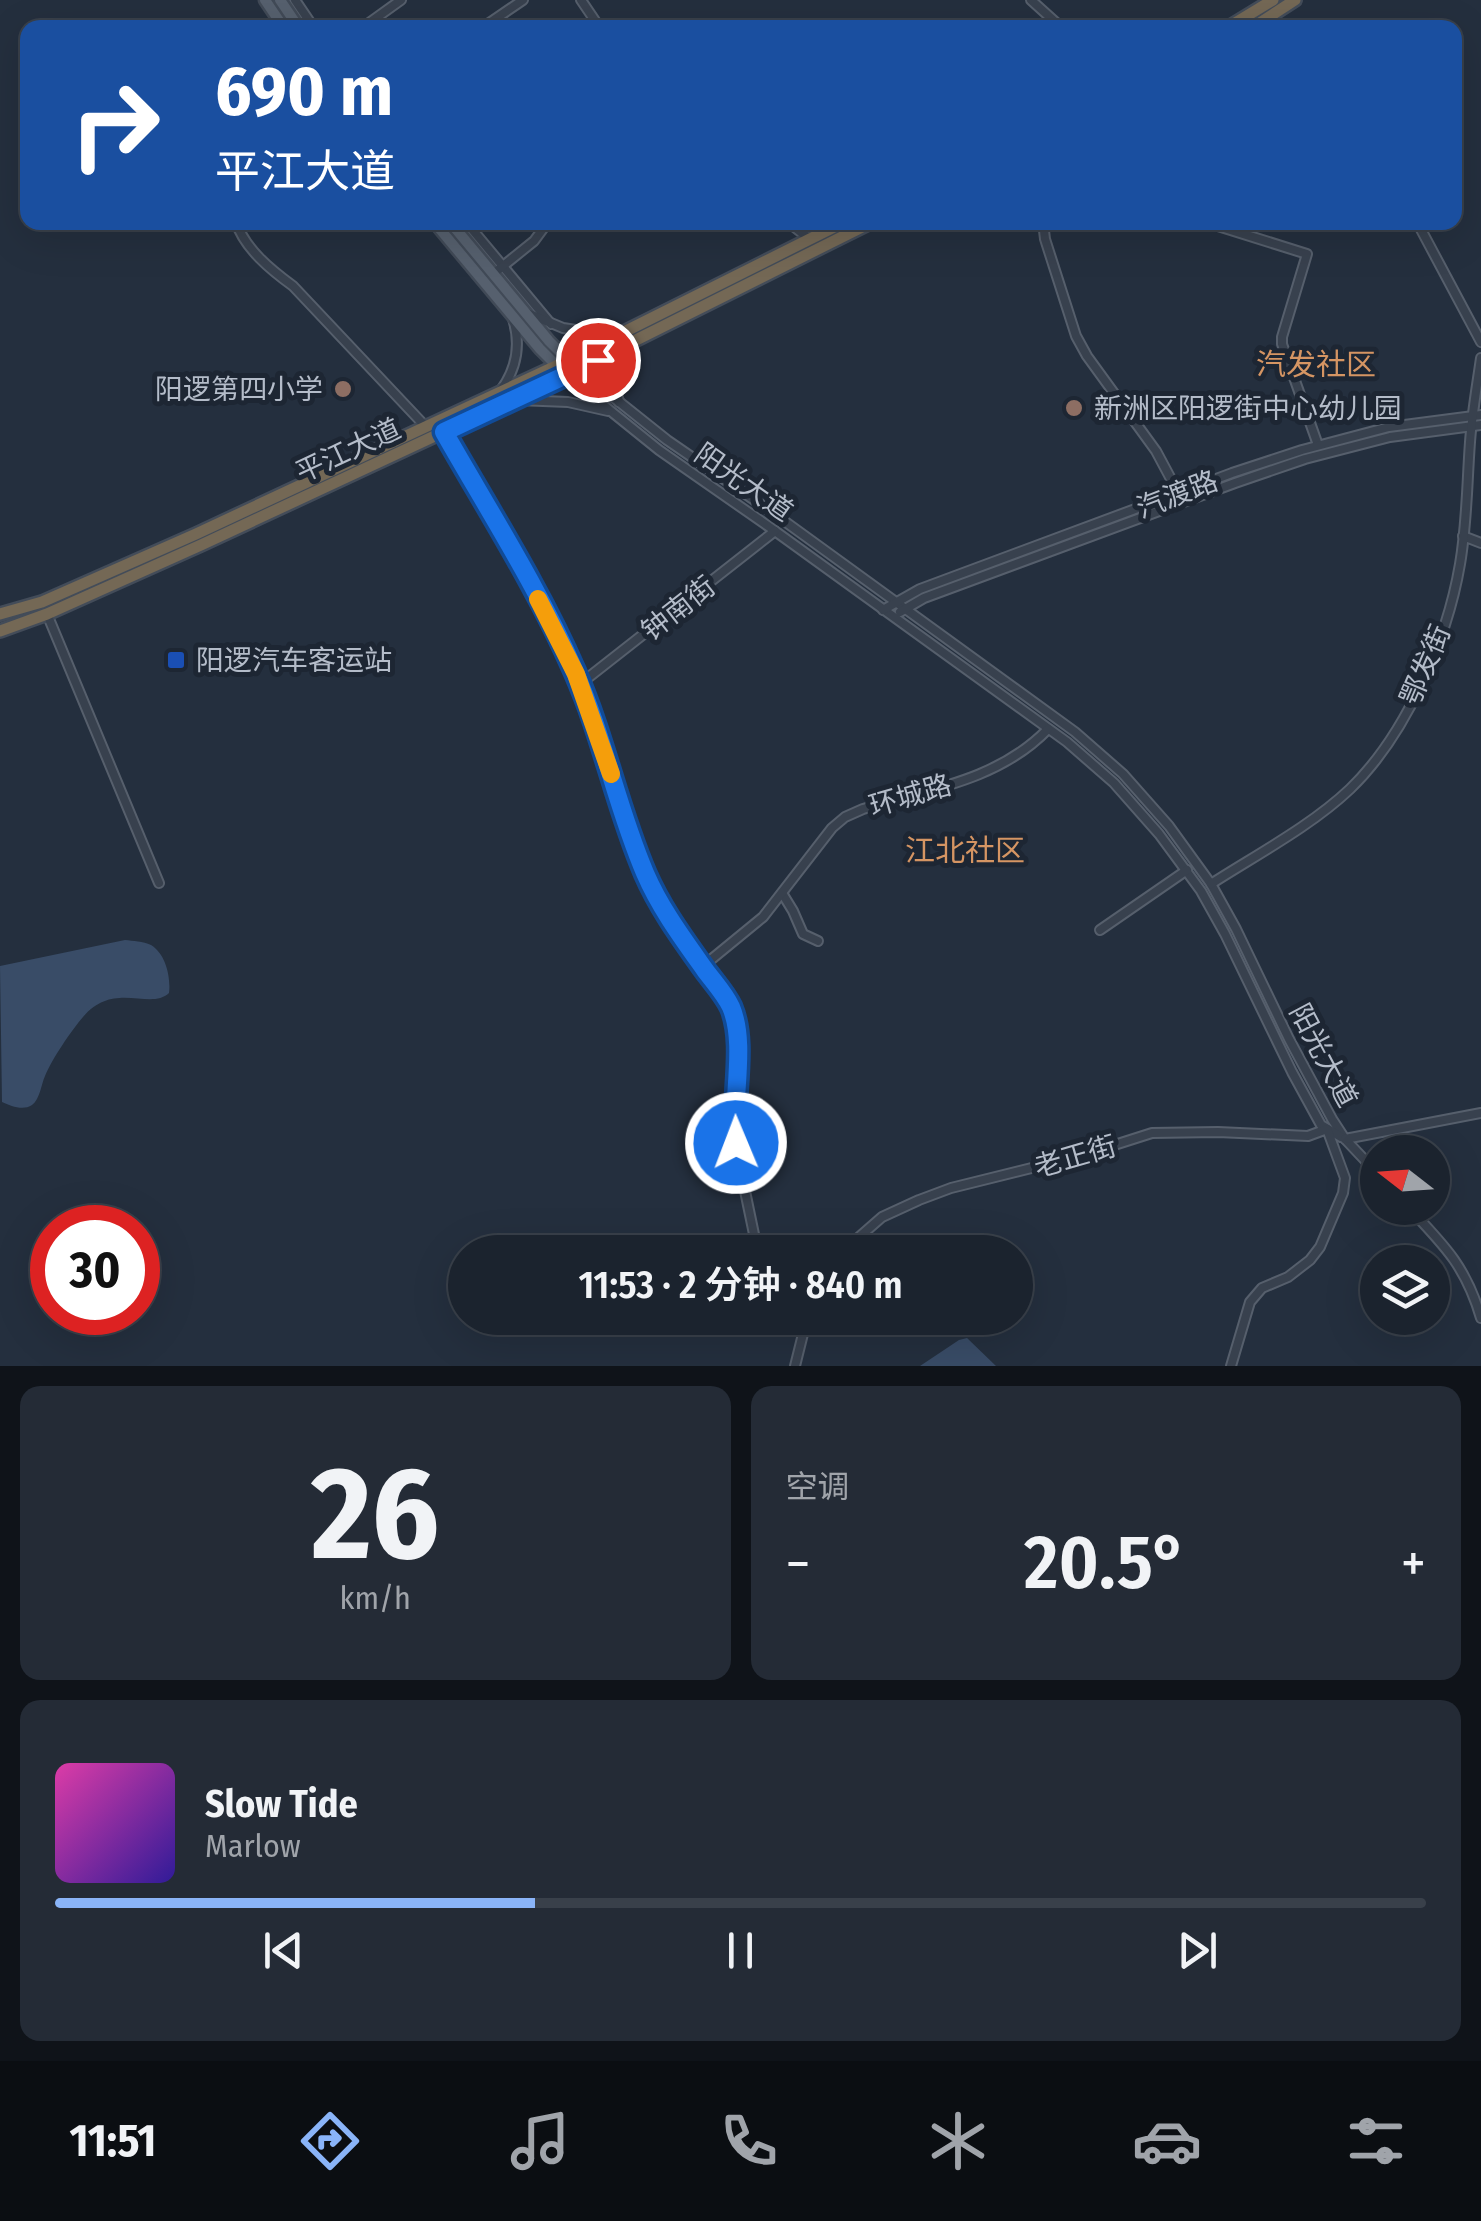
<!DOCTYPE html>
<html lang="zh">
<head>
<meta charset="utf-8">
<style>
	body { margin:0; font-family:"Fira Sans Condensed","Noto Sans SC",sans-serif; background:#242b36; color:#f1f3f6; height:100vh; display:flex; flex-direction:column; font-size:38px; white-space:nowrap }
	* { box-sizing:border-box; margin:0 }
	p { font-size:32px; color:#a0a4aa }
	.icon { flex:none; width:55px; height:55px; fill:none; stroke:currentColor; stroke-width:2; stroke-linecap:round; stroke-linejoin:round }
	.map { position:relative; height:1366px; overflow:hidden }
	.side { display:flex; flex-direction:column; gap:20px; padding:20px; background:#0f1319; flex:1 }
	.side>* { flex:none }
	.guide { position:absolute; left:20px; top:20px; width:1442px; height:210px; border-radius:20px; box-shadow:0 10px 40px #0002,0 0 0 2px #39404a; background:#1a4fa0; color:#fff; overflow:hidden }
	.needle { width:65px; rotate:287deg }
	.fabs { position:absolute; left:1360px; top:1135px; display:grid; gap:20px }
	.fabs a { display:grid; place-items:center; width:90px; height:90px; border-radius:50%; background:#1b232e; box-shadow:0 10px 40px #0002,0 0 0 2px #39404a; font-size:50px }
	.speed { position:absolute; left:30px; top:1205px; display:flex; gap:20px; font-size:50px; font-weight:700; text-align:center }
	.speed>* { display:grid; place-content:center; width:130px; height:130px; border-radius:50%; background:#1b232e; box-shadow:0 10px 40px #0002,0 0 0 2px #39404a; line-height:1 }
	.speed .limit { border:15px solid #d22; background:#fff; color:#111 }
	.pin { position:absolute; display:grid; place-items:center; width:85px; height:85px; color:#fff; margin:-42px; border:5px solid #fff; border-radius:50%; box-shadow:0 2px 10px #0007 }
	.me { position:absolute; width:110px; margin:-55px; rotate:359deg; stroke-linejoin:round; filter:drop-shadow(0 0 8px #0008) }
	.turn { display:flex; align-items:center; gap:35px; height:210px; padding:0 30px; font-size:45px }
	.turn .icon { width:130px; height:130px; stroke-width:2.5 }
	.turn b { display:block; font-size:70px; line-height:85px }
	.big { font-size:75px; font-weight:600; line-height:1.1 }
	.side .widget { flex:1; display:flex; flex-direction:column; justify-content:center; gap:15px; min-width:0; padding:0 35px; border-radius:20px; background:#242b36 }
	.side .dial { align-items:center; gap:0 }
	.dial b { font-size:130px; line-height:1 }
	.song { display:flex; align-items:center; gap:30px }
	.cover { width:120px; height:120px; border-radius:15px; background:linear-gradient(135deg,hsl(320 70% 55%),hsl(250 70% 35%)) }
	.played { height:10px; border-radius:5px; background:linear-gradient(90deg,#8ab4f8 35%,#39404a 35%) }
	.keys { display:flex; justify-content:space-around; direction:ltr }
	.heat { display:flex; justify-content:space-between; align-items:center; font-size:55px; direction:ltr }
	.side .tiles { flex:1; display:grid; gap:20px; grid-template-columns:1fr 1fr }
	.widget:last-child { grid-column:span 2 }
	.trip { position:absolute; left:448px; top:1235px; width:585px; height:100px; border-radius:50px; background:#1b232e; box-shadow:0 10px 40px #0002,0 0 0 2px #39404a; font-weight:600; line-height:100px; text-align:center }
	.tabs { display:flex; height:160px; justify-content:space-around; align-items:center; background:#0b0e12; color:#a0a4aa }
	.tabs .icon { width:70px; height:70px }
	.tabs .active { color:#8ab4f8 }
	.tabs b { font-size:45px; color:#f1f3f6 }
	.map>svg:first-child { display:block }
	.water { fill:#394c67 }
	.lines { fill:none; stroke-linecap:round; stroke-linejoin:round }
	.minor-casing { stroke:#565f6c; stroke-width:12 }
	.major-casing { stroke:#414a57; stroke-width:15 }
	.highway-casing { stroke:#434c59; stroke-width:16 }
	.minor { stroke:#38414e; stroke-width:8 }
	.major { stroke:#56606e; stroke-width:10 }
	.highway { stroke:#746855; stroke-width:11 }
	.route-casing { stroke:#114b97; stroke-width:25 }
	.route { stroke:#1a73e8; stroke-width:18 }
	.slow { stroke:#f59e0b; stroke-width:18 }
	.education-dot { fill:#8d6e63; stroke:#1d2633; stroke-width:4 }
	.transit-dot { fill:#1a4fb4; stroke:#1d2633; stroke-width:4 }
	.labels { text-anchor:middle; stroke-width:10; stroke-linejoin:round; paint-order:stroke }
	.poi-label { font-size:28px; fill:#b4bcc9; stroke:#1d2633; text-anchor:start }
	.street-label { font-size:28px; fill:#b4bcc9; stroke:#1d2633 }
	.neighbourhood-label { font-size:30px; fill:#d59563; stroke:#1d2633 }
</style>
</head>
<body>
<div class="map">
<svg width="1481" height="1366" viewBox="0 0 1481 1366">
	<rect width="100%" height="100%" fill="#242f3e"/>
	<g class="water">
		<path d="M125 940C133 941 143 941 151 945 166 954 171 978 169 993 150 1011 114 980 83 1017 71 1031 52 1059 45 1076 41 1085 40 1099 32 1105 23 1111 11 1106 2 1102L0 966Z"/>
		<polygon points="967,1338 996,1366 920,1366 959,1340"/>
	</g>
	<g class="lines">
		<defs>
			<g id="minor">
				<polyline points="295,0 314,28"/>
				<polyline points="581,0 600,28"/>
				<polyline points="1031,0 1062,28"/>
				<polyline points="362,28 401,0"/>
				<polyline points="482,28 523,0"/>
				<path d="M236 222C245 249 271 270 293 286L426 427"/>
				<polyline points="466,222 551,324"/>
				<polyline points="788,222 811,240"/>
				<polyline points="1043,222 1045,239 1076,336 1087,356 1156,451 1179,494"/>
				<polyline points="1205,222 1307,254 1282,337 1282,344 1318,445"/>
				<polyline points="1417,222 1481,342"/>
				<polyline points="493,274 534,241 548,222"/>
				<polyline points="527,313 563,328 614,336"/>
				<polyline points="617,350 613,377 619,402"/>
				<polyline points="578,369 667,440 776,515 1075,732 1123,774 1169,826 1211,884 1236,929 1289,1039 1332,1119 1345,1139 1378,1174"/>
				<polyline points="566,375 659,450 768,526 1067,742 1114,783 1159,834 1201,891 1225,934 1292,1072 1321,1125 1341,1137"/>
				<path d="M501 390C517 368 521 345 513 319"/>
				<polyline points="518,400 568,402 608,411"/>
				<polyline points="445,432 527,578 576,675 606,756 625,823 647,877 675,929 731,1006 737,1051 733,1116 735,1143 755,1239 762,1252"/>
				<polyline points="1463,536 1481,543"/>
				<polyline points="883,610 920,589 1232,473 1302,450 1389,427 1481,415"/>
				<polyline points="900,612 924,598 1235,483 1305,459 1390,437 1481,425"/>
				<polyline points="47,614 159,883"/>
				<polyline points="580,684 775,531"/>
				<path d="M1211 884C1256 855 1311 826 1350 789 1406 735 1447 640 1460 564 1467 524 1467 483 1470 442 1472 414 1477 386 1481 358"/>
				<polyline points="782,893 793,911 803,934 818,941"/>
				<polyline points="1100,930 1187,870"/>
				<path d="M702 967 763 917 832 828 845 817 863 809C928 790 999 780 1048 729"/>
				<polyline points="1345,1139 1481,1113"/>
				<path d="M1409 1208C1445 1246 1466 1267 1481 1318"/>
				<polyline points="842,1252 882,1217 919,1200 951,1188 1080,1156 1152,1133 1218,1132 1308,1136 1327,1129 1345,1178 1343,1193 1320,1247 1310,1260 1288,1277 1262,1288 1250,1302 1231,1366"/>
				<polyline points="795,1366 807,1318"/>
			</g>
			<g id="major">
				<polyline points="265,0 284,28"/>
				<polyline points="280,0 299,28"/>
				<polyline points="434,222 540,349 566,375"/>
				<polyline points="450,222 549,341 573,365"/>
			</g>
			<g id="highway">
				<polyline points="1227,28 1273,0"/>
				<polyline points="1252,28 1295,0"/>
				<polyline points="0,614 42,602 196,534 556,366 844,222"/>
				<polyline points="0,631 47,614 201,545 574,371 872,222"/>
			</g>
		</defs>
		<use href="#minor" class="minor-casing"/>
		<use href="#major" class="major-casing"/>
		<use href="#highway" class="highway-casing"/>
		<use href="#minor" class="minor"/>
		<use href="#major" class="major"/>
		<use href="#highway" class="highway"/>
	</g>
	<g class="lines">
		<defs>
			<path id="route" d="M598 360 444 432C489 511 539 589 575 672 604 738 617 808 645 873 660 908 683 939 705 970 713 981 725 994 731 1007 747 1045 731 1101 736 1143"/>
		</defs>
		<use href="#route" class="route-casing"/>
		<use href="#route" class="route"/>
		<polyline class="slow" points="538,599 576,674 611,774"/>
	</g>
	<g class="education-dot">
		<circle cx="343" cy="389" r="10"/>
		<circle cx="1074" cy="408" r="10"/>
	</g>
	<rect class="transit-dot" x="166" y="650" width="20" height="20" rx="5"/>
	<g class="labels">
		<g class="poi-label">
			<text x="323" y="399" text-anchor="end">阳逻第四小学</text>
			<text x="1094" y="418">新洲区阳逻街中心幼儿园</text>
			<text x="196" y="670">阳逻汽车客运站</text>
		</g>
		<g class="street-label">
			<text transform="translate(348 450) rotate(-25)" y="10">平江大道</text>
			<text transform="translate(744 482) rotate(35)" y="10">阳光大道</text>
			<text transform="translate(1177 494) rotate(-21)" y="10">汽渡路</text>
			<text transform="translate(678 608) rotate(-38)" y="10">钟南街</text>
			<text transform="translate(1425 665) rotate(-67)" y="10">鄂发街</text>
			<text transform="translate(910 795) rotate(-16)" y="10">环城路</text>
			<text transform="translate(1324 1055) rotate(62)" y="10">阳光大道</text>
			<text transform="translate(1075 1156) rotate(-16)" y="10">老正街</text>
		</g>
		<g class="neighbourhood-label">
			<text x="1316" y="375">汽发社区</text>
			<text x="965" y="861">江北社区</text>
		</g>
	</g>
</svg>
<div class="fabs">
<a><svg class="needle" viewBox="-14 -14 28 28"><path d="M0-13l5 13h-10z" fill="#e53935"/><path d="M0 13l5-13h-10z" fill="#a0a4aa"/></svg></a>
<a><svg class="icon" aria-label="layers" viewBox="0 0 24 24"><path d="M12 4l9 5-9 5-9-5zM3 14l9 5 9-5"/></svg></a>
</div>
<div class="speed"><div class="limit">30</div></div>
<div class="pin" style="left:598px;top:360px;background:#d93025"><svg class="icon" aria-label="arrive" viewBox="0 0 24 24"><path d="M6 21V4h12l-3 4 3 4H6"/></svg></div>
<svg class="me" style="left:736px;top:1143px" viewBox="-20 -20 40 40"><circle r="17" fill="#1a73e8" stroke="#fff" stroke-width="3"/><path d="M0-11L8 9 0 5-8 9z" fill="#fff"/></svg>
<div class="trip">11:53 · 2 分钟 · 840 m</div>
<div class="guide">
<div class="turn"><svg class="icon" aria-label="right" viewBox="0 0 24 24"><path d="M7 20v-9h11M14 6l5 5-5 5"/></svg><div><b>690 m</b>平江大道</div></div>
</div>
</div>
<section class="side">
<div class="tiles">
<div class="widget dial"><b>26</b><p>km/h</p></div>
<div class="widget"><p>空调</p>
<div class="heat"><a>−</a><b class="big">20.5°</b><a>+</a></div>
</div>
<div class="widget">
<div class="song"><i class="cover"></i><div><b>Slow Tide</b><p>Marlow</p></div></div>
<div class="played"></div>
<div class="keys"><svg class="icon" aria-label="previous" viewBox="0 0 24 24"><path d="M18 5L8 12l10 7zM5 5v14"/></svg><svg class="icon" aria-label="pause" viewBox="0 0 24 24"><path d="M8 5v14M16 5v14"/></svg><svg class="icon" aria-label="next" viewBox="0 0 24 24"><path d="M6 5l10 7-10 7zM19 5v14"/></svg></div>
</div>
</div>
</section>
<nav class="tabs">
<b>11:51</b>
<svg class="icon active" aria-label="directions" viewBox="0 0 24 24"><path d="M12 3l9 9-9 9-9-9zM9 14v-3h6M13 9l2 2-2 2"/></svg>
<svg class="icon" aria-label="music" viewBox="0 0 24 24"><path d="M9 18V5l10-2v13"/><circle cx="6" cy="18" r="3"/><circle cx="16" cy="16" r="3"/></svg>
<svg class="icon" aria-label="phone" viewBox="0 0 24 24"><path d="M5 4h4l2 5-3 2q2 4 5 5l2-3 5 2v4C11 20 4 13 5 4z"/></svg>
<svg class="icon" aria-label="climate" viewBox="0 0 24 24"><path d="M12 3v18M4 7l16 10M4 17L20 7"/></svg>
<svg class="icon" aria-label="car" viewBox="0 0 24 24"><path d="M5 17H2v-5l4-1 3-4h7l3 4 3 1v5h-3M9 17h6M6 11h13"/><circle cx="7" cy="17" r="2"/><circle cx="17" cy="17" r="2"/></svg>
<svg class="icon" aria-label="filters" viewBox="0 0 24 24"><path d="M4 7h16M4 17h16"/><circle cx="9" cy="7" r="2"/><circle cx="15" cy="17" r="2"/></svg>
</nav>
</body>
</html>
